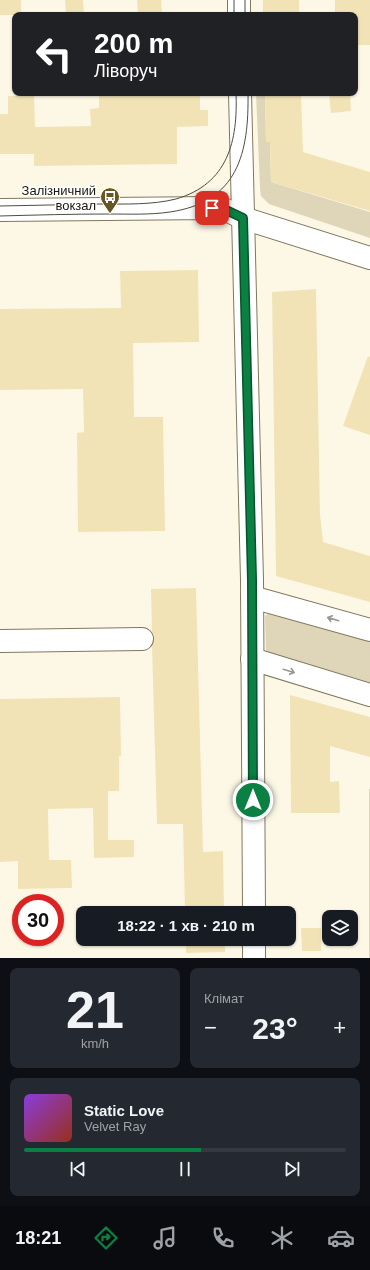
<!DOCTYPE html>
<html lang="uk">
<head>
<meta charset="utf-8">
<style>
	body { margin:0; font-family:Helvetica,sans-serif; background:#242831; color:#f1f3f6; height:100vh; display:flex; flex-direction:column; font-size:15px; white-space:nowrap }
	* { box-sizing:border-box; margin:0 }
	p { font-size:13px; color:#9ea1a6 }
	.icon { flex:none; width:22px; height:22px; fill:none; stroke:currentColor; stroke-width:2; stroke-linecap:round; stroke-linejoin:round }
	.map { position:relative; height:958px; overflow:hidden }
	.sheet { display:flex; flex-direction:column; gap:10px; padding:10px; background:#0d0f14; flex:1 }
	.sheet>* { flex:none }
	.top-card { position:absolute; left:12px; top:12px; width:346px; height:84px; border-radius:8px; box-shadow:0 1px 3px #0004; background:#202124; color:#fff; overflow:hidden }
	.controls { position:absolute; left:322px; top:910px; display:grid; gap:8px }
	.controls a { display:grid; place-items:center; width:36px; height:36px; border-radius:8px; background:#171b24; box-shadow:0 1px 3px #0004; font-size:20px }
	.speed { position:absolute; left:12px; top:894px; display:flex; gap:8px; font-size:20px; font-weight:700; text-align:center }
	.speed>* { display:grid; place-content:center; width:52px; height:52px; border-radius:50%; background:#171b24; box-shadow:0 1px 3px #0004; line-height:1 }
	.speed .limit { border:6px solid #d22; background:#fff; color:#111 }
	.pin { position:absolute; display:grid; place-items:center; width:34px; height:34px; color:#fff; margin:-17px; border-radius:8px; box-shadow:0 2px 6px #0006 }
	.me { position:absolute; width:44px; margin:-22px; rotate:0deg; stroke-linejoin:round; filter:drop-shadow(0 0 3px #0008) }
	.turn { display:flex; align-items:center; gap:14px; height:84px; padding:0 16px; font-size:18px }
	.turn .icon { width:52px; height:52px; stroke-width:2.5 }
	.turn b { display:block; font-size:28px; line-height:34px }
	.big { font-size:30px; font-weight:800; line-height:1.1 }
	.sheet .widget { flex:1; display:flex; flex-direction:column; justify-content:center; gap:6px; min-width:0; padding:0 14px; border-radius:8px; background:#242831 }
	.sheet .dial { align-items:center; gap:0 }
	.dial b { font-size:52px; line-height:1 }
	.song { display:flex; align-items:center; gap:12px }
	.cover { width:48px; height:48px; border-radius:6px; background:linear-gradient(135deg,hsl(270 70% 55%),hsl(10 70% 35%)) }
	.played { height:4px; border-radius:2px; background:linear-gradient(90deg,#0b8043 55%,#363941 55%) }
	.keys { display:flex; justify-content:space-around; direction:ltr }
	.heat { display:flex; justify-content:space-between; align-items:center; font-size:22px; direction:ltr }
	.sheet .tiles { flex:1; display:grid; gap:10px; grid-template-columns:1fr 1fr }
	.widget:last-child { grid-column:span 2 }
	.trip { position:absolute; left:76px; top:906px; width:220px; height:40px; border-radius:8px; background:#171b24; box-shadow:0 1px 3px #0004; font-weight:800; line-height:40px; text-align:center }
	.menu { display:flex; height:64px; justify-content:space-around; align-items:center; background:#090b0e; color:#9ea1a6 }
	.menu .icon { width:28px; height:28px }
	.menu .current { color:#0b8043 }
	.menu b { font-size:18px; color:#f1f3f6 }
	.map>svg:first-child { display:block }
	.green { fill:#dfd5b8 }
	.building { fill:#f2e3b7 }
	.lines { fill:none; stroke-linecap:round; stroke-linejoin:round }
	.street-casing { stroke:#80785e; stroke-width:24 }
	.street { stroke:#fff; stroke-width:22 }
	.tram { stroke:#504c40; stroke-width:1 }
	.oneway { stroke:#989792 }
	.route-casing { stroke:#07532c; stroke-width:10 }
	.route { stroke:#0b8043; stroke-width:7 }
	.labels { text-anchor:middle; stroke-width:3; stroke-linejoin:round; paint-order:stroke }
	.poi-label { font-size:13px; fill:#1a170d; stroke:#fff; text-anchor:end }
</style>
</head>
<body>
<div class="map">
<svg width="370" height="958" viewBox="0 0 370 958">
	<rect width="100%" height="100%" fill="#fdf8e6"/>
	<g class="green">
		<polygon points="256,93 265,93 266,142 270,142 271,182 370,212 370,238 269,204 261,196 260,188"/>
		<polygon points="270,612 370,637 370,685 266,652 265,616"/>
		<rect x="369" y="789" width="1" height="169"/>
	</g>
	<g class="building">
		<rect x="0" y="0" width="21" height="15"/>
		<polygon points="65,0 83,0 84,15 66,15"/>
		<polygon points="137,0 161,0 162,15 138,15"/>
		<rect x="263" y="0" width="36" height="15"/>
		<polygon points="335,0 370,0 370,45 355,45 355,15 335,15"/>
		<polygon points="99,93 200,93 200,110 208,110 208,126 177,127 177,164 34,166 34,154 0,154 0,114 8,114 8,96 34,96 35,127 91,126 90,109 99,108"/>
		<polygon points="265,93 301,93 303,152 370,172 370,211 271,182 270,142 266,142"/>
		<polygon points="329,93 350,93 351,111 331,113"/>
		<polygon points="198,270 199,342 133,343 134,417 163,417 165,531 78,532 77,433 84,432 83,389 0,390 0,309 121,308 120,271"/>
		<polygon points="316,289 320,514 323,542 370,556 370,602 276,576 272,292"/>
		<polygon points="368,356 370,357 370,435 343,426"/>
		<polygon points="196,588 203,852 223,851 224,913 185,913 183,824 157,824 152,646 154,638 152,631 151,589"/>
		<polygon points="290,695 370,717 370,757 330,746 330,782 339,781 340,813 291,813"/>
		<polygon points="120,697 121,756 119,756 119,791 108,791 108,840 134,840 134,857 94,858 93,808 48,809 49,860 71,860 72,888 18,889 18,861 0,862 0,699"/>
		<polygon points="301,928 321,928 321,951 302,951"/>
		<polygon points="186,939 225,939 225,952 186,953"/>
	</g>
	<g class="lines">
		<defs>
			<g id="street">
				<polyline points="239,0 239,15"/>
				<polyline points="240,93 252,580 254,913"/>
				<polyline points="0,210 212,208 226,210 243,218 370,258"/>
				<polyline points="252,597 370,630"/>
				<polyline points="0,641 142,639"/>
				<polyline points="252,659 370,695"/>
				<polyline points="254,939 254,958"/>
			</g>
		</defs>
		<use href="#street" class="street-casing"/>
		<use href="#street" class="street"/>
		<g class="tram">
			<polyline points="234,0 234,15"/>
			<polyline points="245,0 245,15"/>
			<path d="M0 206C33 205 67 205 100 204 125 204 152 205 176 199 228 184 238 141 236 93"/>
			<path d="M0 216C36 215 73 214 109 214 129 214 150 215 170 212 238 202 249 153 248 93"/>
		</g>
	</g>
	<defs><path id="oneway-shaft" d="M-6 0H5M1.5-3L5.5 0L1.5 3" fill="none" stroke-width="1.6" stroke-linecap="round" stroke-linejoin="round"/></defs>
	<g class="oneway">
		<use href="#oneway-shaft" transform="translate(333 619) rotate(-164)"/>
		<use href="#oneway-shaft" transform="translate(289 671) rotate(17)"/>
	</g>
	<g class="lines">
		<defs>
			<polyline id="route" points="212,208 226,210 243,218 252,580 253,800"/>
		</defs>
		<use href="#route" class="route-casing"/>
		<use href="#route" class="route"/>
	</g>
	<defs>
		<symbol id="bus-pin" viewBox="-11 -11 22 30"><path d="M0 17L-7.5 6A9.5 9.5 0 1 1 7.5 6Z" fill="#655623" stroke="#fff"/><path d="M-5-6H5V4H4V6H2V4H-2V6H-4V4H-5ZM-3.5-4V0h7V-4ZM-3.5 1.2v1.5H-2V1.2ZM2 1.2v1.5H3.5V1.2Z" fill="#fff"/></symbol>
	</defs>
	<g fill-rule="evenodd">
		<use href="#bus-pin" x="99" y="186" width="22" height="30"/>
	</g>
	<g class="labels">
		<g class="poi-label">
			<text x="96" y="195">Залізничний<tspan x="96" dy="15">вокзал</tspan></text>
		</g>
	</g>
</svg>
<div class="controls">
<a><svg class="icon" aria-label="layers" viewBox="0 0 24 24"><path d="M12 4l9 5-9 5-9-5zM3 14l9 5 9-5"/></svg></a>
</div>
<div class="speed"><div class="limit">30</div></div>
<div class="pin" style="left:212px;top:208px;background:#d93025"><svg class="icon" aria-label="arrive" viewBox="0 0 24 24"><path d="M6 21V4h12l-3 4 3 4H6"/></svg></div>
<svg class="me" style="left:253px;top:800px" viewBox="-20 -20 40 40"><circle r="17" fill="#0b8043" stroke="#fff" stroke-width="3"/><path d="M0-11L8 9 0 5-8 9z" fill="#fff"/></svg>
<div class="trip">18:22 · 1 хв · 210 m</div>
<div class="top-card">
<div class="turn"><svg class="icon" aria-label="left" viewBox="0 0 24 24"><path d="M17 20v-9H6M10 6l-5 5 5 5"/></svg><div><b>200 m</b>Ліворуч</div></div>
</div>
</div>
<section class="sheet">
<div class="tiles">
<div class="widget dial"><b>21</b><p>km/h</p></div>
<div class="widget"><p>Клімат</p>
<div class="heat"><a>−</a><b class="big">23°</b><a>+</a></div>
</div>
<div class="widget">
<div class="song"><i class="cover"></i><div><b>Static Love</b><p>Velvet Ray</p></div></div>
<div class="played"></div>
<div class="keys"><svg class="icon" aria-label="previous" viewBox="0 0 24 24"><path d="M18 5L8 12l10 7zM5 5v14"/></svg><svg class="icon" aria-label="pause" viewBox="0 0 24 24"><path d="M8 5v14M16 5v14"/></svg><svg class="icon" aria-label="next" viewBox="0 0 24 24"><path d="M6 5l10 7-10 7zM19 5v14"/></svg></div>
</div>
</div>
</section>
<nav class="menu">
<b>18:21</b>
<svg class="icon current" aria-label="directions" viewBox="0 0 24 24"><path d="M12 3l9 9-9 9-9-9zM9 14v-3h6M13 9l2 2-2 2"/></svg>
<svg class="icon" aria-label="music" viewBox="0 0 24 24"><path d="M9 18V5l10-2v13"/><circle cx="6" cy="18" r="3"/><circle cx="16" cy="16" r="3"/></svg>
<svg class="icon" aria-label="phone" viewBox="0 0 24 24"><path d="M5 4h4l2 5-3 2q2 4 5 5l2-3 5 2v4C11 20 4 13 5 4z"/></svg>
<svg class="icon" aria-label="climate" viewBox="0 0 24 24"><path d="M12 3v18M4 7l16 10M4 17L20 7"/></svg>
<svg class="icon" aria-label="car" viewBox="0 0 24 24"><path d="M5 17H2v-5l4-1 3-4h7l3 4 3 1v5h-3M9 17h6M6 11h13"/><circle cx="7" cy="17" r="2"/><circle cx="17" cy="17" r="2"/></svg>
</nav>
</body>
</html>
